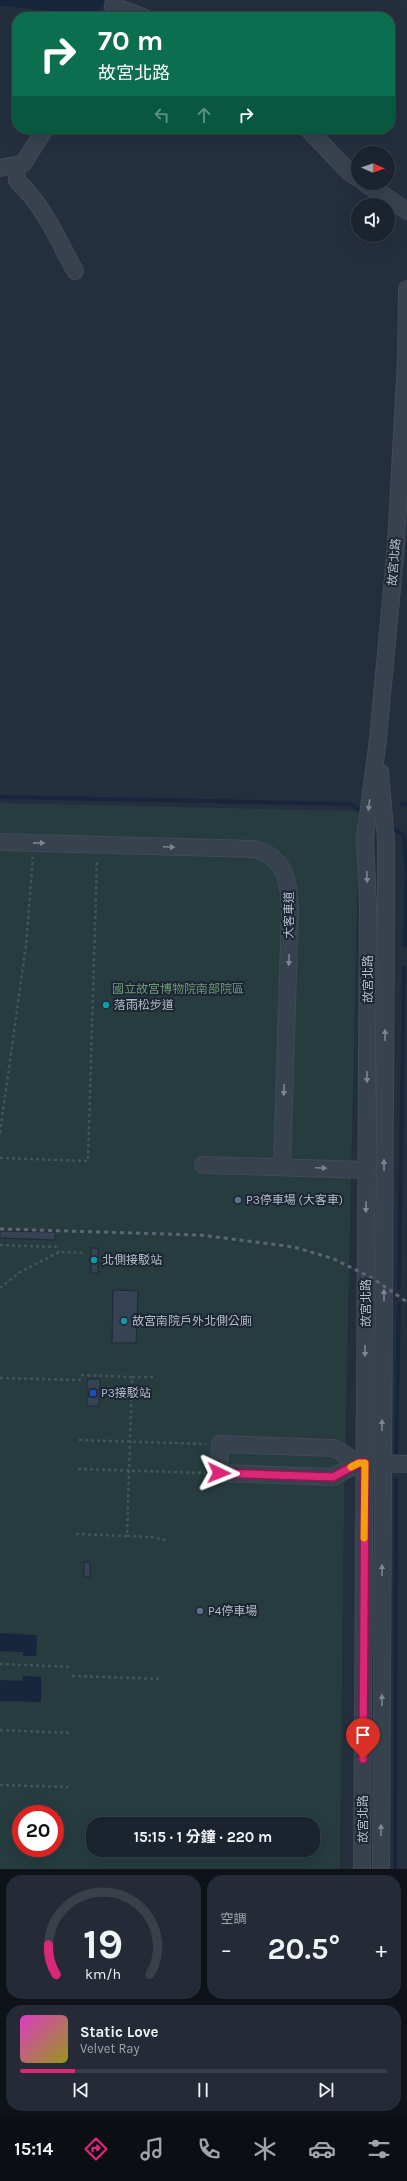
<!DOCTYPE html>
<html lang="zh-TW">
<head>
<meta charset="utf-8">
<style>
	body { margin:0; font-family:Karla,"Noto Sans TC",sans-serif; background:#242b36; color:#f1f3f6; height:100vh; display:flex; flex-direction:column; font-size:15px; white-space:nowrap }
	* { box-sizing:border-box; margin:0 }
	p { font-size:13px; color:#a0a4aa }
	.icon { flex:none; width:22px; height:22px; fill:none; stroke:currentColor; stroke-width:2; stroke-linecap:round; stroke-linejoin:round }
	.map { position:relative; height:1869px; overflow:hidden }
	.details { display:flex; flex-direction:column; gap:6px; padding:6px; background:#0f1319; flex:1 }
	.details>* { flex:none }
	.guide { position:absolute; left:12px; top:12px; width:383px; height:122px; border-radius:16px; box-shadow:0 4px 16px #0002,0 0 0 1px #39404a; background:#0b6e4f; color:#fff; overflow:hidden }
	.needle { width:26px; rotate:92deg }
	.controls { position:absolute; left:351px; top:146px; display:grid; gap:8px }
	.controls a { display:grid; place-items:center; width:44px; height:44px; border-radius:50%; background:#1b232e; box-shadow:0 4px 16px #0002,0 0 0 1px #39404a; font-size:20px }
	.speed { position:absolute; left:12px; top:1805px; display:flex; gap:8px; font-size:20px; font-weight:700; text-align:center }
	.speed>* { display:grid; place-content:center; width:52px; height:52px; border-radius:50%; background:#1b232e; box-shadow:0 4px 16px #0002,0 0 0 1px #39404a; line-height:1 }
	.speed .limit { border:6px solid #d22; background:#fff; color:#111 }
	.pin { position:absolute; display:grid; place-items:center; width:34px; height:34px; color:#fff; margin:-41px -17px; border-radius:50% 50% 50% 0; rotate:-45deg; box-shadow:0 0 4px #0007 }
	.pin .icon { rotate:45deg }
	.me { position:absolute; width:44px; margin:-22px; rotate:92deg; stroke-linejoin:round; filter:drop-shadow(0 0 3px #0008) }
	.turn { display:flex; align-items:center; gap:14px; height:84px; padding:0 20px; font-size:18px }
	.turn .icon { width:52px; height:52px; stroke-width:2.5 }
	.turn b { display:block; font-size:28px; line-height:34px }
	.lanes { display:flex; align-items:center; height:38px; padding:0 20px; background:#0003; justify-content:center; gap:20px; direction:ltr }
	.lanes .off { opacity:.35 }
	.big { font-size:30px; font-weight:700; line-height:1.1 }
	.details .widget { flex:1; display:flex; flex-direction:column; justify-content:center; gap:6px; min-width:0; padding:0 14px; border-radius:16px; background:#242b36 }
	.details .dial { align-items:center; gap:0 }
	.dial svg { height:104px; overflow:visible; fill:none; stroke:#39404a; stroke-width:7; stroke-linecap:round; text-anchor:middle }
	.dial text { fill:#f1f3f6; stroke:none }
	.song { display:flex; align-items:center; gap:12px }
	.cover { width:48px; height:48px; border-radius:6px; background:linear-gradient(135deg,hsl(310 70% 55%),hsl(60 70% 35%)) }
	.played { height:4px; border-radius:2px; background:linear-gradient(90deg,#db2777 15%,#39404a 15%) }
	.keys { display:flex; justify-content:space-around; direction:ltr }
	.heat { display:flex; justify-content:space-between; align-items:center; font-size:22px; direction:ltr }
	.details .tiles { flex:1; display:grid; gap:6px; grid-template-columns:1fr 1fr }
	.widget:last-child { grid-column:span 2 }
	.trip { position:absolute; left:86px; top:1817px; width:234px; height:40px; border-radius:16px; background:#1b232e; box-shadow:0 4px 16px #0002,0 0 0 1px #39404a; font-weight:700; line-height:40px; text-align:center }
	.menu { display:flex; height:64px; justify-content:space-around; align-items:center; background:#0b0e12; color:#a0a4aa }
	.menu .icon { width:28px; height:28px }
	.menu .selected { color:#db2777 }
	.menu b { font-size:18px; color:#f1f3f6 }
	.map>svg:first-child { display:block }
	.green { fill:#263c3f; fill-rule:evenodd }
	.water { fill:#17263c }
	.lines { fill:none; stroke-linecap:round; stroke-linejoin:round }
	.stream { stroke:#17263c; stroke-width:4 }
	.building { fill:#364354; stroke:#1f2835 }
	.minor-casing { stroke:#414a57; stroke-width:18 }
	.path { stroke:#3f5557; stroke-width:2.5; stroke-dasharray:3 3; stroke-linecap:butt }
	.minor { stroke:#38414e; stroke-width:16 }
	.rail { stroke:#5a6575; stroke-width:3; stroke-dasharray:4 4; stroke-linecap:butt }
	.oneway { fill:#7c8592 }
	.route-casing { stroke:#8e194d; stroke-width:10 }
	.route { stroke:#db2777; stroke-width:7 }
	.slow { stroke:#f59e0b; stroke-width:7 }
	.culture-dot { fill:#0f9aa8; stroke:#1d2633; stroke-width:1.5 }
	.service-dot { fill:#5c6f8a; stroke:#1d2633; stroke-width:1.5 }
	.transit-dot { fill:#1a4fb4; stroke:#1d2633; stroke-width:1.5 }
	.labels { text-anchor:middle; stroke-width:4; stroke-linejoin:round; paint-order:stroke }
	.street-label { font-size:12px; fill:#b4bcc9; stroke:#1d2633 }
	.park-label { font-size:12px; fill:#6b9a76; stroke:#1d2633 }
	.poi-label { font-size:12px; fill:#b4bcc9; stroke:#1d2633; text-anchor:start }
</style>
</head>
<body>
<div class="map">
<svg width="407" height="1869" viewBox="0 0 407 1869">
	<rect width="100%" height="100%" fill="#242f3e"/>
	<path class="green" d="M0 803 359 811 344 1504 340 1869H0ZM21 1814H55V1848H21ZM93 1824H313V1850H93Z"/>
	<g class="water">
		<polygon points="0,0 105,0 105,2 95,15 0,6"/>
		<polygon points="0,1633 37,1635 36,1656 23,1656 23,1652 0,1651"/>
		<polygon points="23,1676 41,1677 41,1702 0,1701 0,1680 22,1681"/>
	</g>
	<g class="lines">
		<g class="stream">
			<polyline points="0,797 350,804 365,813"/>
			<polyline points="402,804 407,804"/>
			<polyline points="390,827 404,835 406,865"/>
			<polyline points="405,945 407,865"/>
			<polyline points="399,1288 404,968"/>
			<polyline points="396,1454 399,1304"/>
			<polyline points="395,1869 396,1479"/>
		</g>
	</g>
	<g class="building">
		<polygon points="0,1231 55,1232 55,1240 0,1238"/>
		<rect x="91" y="1248" width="7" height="25"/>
		<polygon points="113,1290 138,1291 136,1343 112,1343"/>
		<polygon points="87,1379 100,1379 99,1406 87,1406"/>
		<rect x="84" y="1562" width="6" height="15"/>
	</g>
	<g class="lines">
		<defs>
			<g id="minor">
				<polyline points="114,0 113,6 143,17"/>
				<polyline points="308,129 349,172 358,178"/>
				<path d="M16 165 17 181C44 205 58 240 75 271"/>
				<polyline points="0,168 23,164 45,129"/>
				<polyline points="365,183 407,211"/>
				<polyline points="380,772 386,839 386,909 381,1869"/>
				<path d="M0 842 254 849C285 857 289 881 290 909L282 1167"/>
				<polyline points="203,1165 367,1170"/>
				<polygon points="220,1444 334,1448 359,1463 333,1477 219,1473"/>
				<polyline points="373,1463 407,1464"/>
				<polyline points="362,1869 368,905 365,838 378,739 396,545 406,359 407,289"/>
			</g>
		</defs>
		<use href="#minor" class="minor-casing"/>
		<g class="path">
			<polyline points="0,1133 26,945 33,857"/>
			<polyline points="0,1158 88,1161 97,859"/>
			<polyline points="0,1245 56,1247 59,1252"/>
			<polyline points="0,1288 20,1272 59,1252 85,1253"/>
			<polyline points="132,1377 156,1377"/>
			<polyline points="0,1378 81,1380"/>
			<polyline points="79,1440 206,1444"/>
			<polyline points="78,1469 206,1473"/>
			<polyline points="76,1534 127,1536 132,1377 81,1375"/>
			<polyline points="127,1536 151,1537 166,1540"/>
			<polyline points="0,1664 72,1667"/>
			<polyline points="72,1676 162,1679"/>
			<polyline points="0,1730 70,1733"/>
			<polyline points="0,1785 68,1787"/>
		</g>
		<use href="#minor" class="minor"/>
		<polyline class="rail" points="0,1229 200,1235 294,1247 334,1259 372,1278 407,1302"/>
	</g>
	<defs><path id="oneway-solid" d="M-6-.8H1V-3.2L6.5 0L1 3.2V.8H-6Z"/></defs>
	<g class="oneway">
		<use href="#oneway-solid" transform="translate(369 805) rotate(97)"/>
		<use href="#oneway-solid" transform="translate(39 843) rotate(1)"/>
		<use href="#oneway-solid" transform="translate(169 847) rotate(2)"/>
		<use href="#oneway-solid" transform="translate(367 877) rotate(88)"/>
		<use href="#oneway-solid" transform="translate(289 960) rotate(92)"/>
		<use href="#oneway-solid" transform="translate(385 1035) rotate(-90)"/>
		<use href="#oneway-solid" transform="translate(367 1077) rotate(90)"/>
		<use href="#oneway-solid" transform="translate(284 1090) rotate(92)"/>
		<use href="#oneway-solid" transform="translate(384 1165) rotate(-90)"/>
		<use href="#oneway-solid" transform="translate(321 1168) rotate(2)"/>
		<use href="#oneway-solid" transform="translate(366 1207) rotate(91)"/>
		<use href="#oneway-solid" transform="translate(384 1295) rotate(-90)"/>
		<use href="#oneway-solid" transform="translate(365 1351) rotate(90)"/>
		<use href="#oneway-solid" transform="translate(382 1425) rotate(-90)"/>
		<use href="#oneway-solid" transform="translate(382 1570) rotate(-90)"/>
		<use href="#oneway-solid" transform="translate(382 1700) rotate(-90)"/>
		<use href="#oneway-solid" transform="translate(381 1830) rotate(-90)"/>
	</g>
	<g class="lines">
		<defs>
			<polyline id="route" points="219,1473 333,1477 359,1463 365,1463 363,1759"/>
		</defs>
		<use href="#route" class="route-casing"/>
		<use href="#route" class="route"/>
		<polyline class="slow" points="351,1467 359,1463 365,1463 364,1538"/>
	</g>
	<g class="culture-dot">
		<circle cx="106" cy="1005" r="4"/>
		<circle cx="94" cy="1260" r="4"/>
		<circle cx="124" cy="1321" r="4"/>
	</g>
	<g class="service-dot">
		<circle cx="238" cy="1200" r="4"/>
		<circle cx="200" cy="1611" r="4"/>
	</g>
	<rect class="transit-dot" x="89" y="1389" width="8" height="8" rx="2"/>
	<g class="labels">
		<g class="street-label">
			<text transform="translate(394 562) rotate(-85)" y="4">故宮北路</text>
			<text transform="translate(289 915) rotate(-90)" y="4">大客車道</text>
			<text transform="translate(368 979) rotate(-90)" y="4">故宮北路</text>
			<text transform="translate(366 1303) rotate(-90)" y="4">故宮北路</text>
			<text transform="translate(363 1819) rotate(-90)" y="4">故宮北路</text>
		</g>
		<g class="park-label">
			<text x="178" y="993">國立故宮博物院南部院區</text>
		</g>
		<g class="poi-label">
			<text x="114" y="1009">落雨松步道</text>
			<text x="246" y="1204">P3停車場 (大客車)</text>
			<text x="102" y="1264">北側接駁站</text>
			<text x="132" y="1325">故宮南院戶外北側公廁</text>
			<text x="101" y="1397">P3接駁站</text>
			<text x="208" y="1615">P4停車場</text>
		</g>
	</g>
</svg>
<div class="controls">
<a><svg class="needle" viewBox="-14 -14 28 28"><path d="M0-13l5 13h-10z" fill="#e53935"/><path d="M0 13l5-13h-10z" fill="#a0a4aa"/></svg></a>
<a><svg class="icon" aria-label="sound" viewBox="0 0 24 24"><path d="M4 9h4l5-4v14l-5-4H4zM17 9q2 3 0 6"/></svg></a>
</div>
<div class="speed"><div class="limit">20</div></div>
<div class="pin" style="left:363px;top:1759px;background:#d93025"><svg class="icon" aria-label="arrive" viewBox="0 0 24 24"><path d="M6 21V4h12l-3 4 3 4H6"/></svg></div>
<svg class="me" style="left:219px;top:1473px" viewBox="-20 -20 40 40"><path d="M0-17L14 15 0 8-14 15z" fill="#db2777" stroke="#fff" stroke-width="4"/></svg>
<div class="trip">15:15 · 1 分鐘 · 220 m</div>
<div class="guide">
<div class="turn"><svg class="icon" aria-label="right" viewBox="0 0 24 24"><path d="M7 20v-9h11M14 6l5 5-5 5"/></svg><div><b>70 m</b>故宮北路</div></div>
<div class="lanes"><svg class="icon off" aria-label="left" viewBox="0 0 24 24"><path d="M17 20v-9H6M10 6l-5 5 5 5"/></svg><svg class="icon off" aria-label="ahead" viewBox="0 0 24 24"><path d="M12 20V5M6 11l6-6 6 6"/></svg><svg class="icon" aria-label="right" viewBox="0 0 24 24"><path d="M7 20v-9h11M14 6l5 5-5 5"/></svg></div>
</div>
</div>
<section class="details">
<div class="tiles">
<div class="widget dial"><svg viewBox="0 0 100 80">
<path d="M14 69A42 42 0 1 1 86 69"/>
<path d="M14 69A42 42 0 0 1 8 46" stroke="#db2777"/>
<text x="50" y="56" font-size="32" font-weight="700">19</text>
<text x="50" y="72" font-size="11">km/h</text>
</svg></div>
<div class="widget"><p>空調</p>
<div class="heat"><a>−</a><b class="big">20.5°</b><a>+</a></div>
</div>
<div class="widget">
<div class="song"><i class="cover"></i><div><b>Static Love</b><p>Velvet Ray</p></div></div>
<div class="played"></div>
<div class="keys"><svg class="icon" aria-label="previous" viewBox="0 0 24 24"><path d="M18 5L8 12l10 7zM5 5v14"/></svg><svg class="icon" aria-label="pause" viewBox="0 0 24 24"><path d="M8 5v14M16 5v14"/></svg><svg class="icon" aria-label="next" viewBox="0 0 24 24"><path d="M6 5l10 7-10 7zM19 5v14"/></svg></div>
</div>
</div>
</section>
<nav class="menu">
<b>15:14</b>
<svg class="icon selected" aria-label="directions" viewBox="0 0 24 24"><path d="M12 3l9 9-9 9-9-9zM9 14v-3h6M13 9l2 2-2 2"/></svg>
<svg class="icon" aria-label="music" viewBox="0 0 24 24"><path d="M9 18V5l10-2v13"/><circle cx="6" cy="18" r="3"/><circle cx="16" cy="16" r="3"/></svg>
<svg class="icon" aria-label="phone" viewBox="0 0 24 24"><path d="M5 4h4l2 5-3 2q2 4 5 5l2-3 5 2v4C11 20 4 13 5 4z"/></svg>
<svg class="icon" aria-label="climate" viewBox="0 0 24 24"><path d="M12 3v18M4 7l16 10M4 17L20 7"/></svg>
<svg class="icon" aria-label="car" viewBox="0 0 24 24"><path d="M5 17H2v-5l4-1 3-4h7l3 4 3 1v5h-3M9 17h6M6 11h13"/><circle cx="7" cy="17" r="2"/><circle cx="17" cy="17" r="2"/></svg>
<svg class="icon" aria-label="filters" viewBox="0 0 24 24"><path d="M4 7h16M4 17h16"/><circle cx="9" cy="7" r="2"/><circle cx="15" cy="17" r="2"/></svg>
</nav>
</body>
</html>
